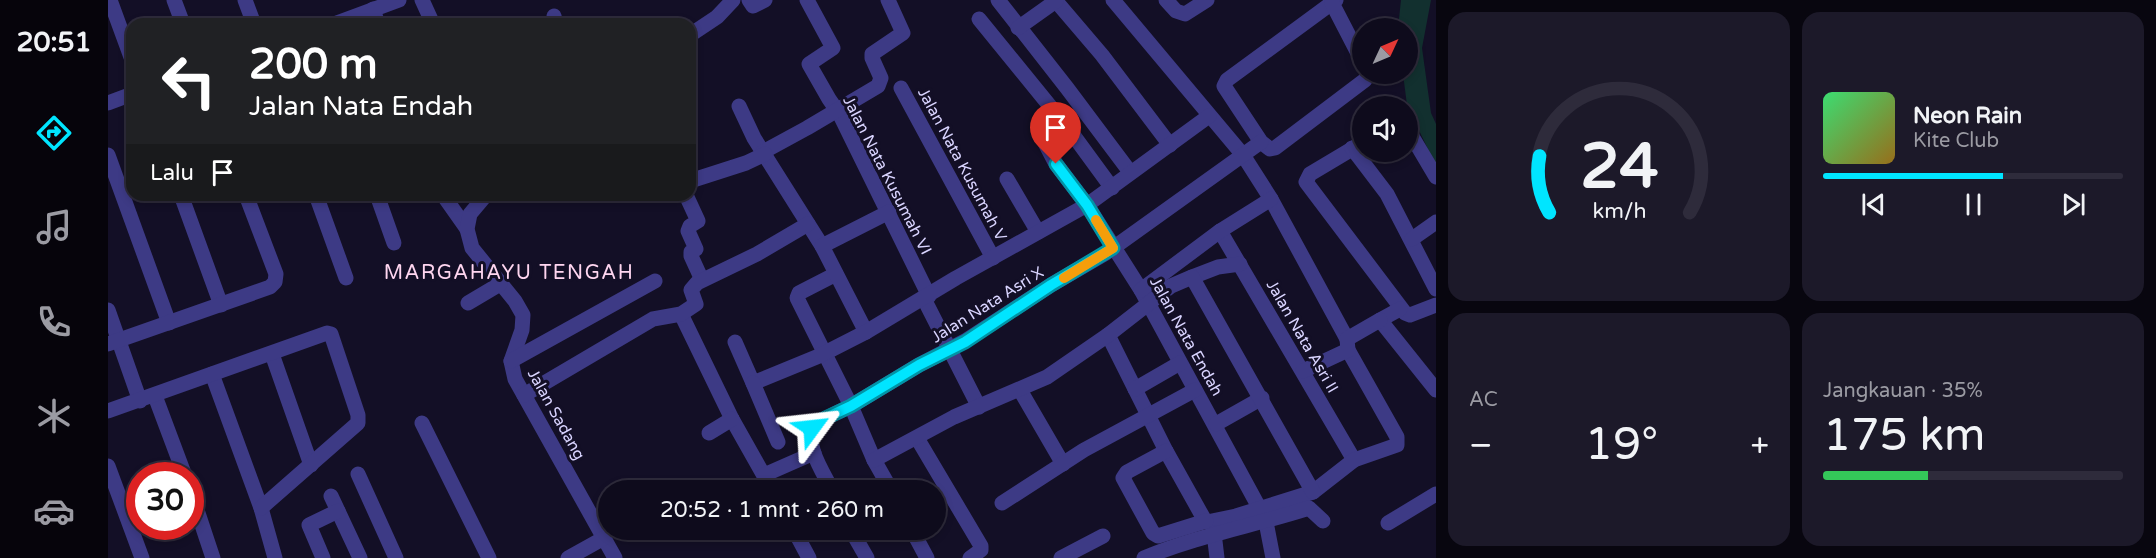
<!DOCTYPE html>
<html lang="id">
<head>
<meta charset="utf-8">
<style>
	body { margin:0; font-family:"Varela Round",sans-serif; background:#1c1929; color:#f1f3f6; height:100vh; display:flex; flex-direction:column; font-size:22px; white-space:nowrap }
	* { box-sizing:border-box; margin:0 }
	p { font-size:20px; color:#9b9ba3 }
	.icon { flex:none; width:33px; height:33px; fill:none; stroke:currentColor; stroke-width:2; stroke-linecap:round; stroke-linejoin:round }
	.map { position:relative; flex:1; overflow:hidden }
	.details { display:flex; flex-direction:column; gap:12px; padding:12px; background:#08060f; width:720px }
	.details>* { flex:none }
	.guide { position:absolute; left:18px; top:18px; width:570px; height:183px; border-radius:18px; box-shadow:0 3px 9px #0003,0 0 0 2px #2e2b3b; background:#202124; color:#fff; overflow:hidden }
	.needle { width:39px; rotate:46deg }
	.fabs { position:absolute; left:1244px; top:18px; display:grid; gap:12px }
	.fabs a { display:grid; place-items:center; width:66px; height:66px; border-radius:50%; background:#0e0b1c; box-shadow:0 3px 9px #0003,0 0 0 2px #2e2b3b; font-size:30px }
	.speed { position:absolute; left:18px; top:462px; display:flex; gap:12px; font-size:30px; font-weight:700; text-align:center }
	.speed>* { display:grid; place-content:center; width:78px; height:78px; border-radius:50%; background:#0e0b1c; box-shadow:0 3px 9px #0003,0 0 0 2px #2e2b3b; line-height:1 }
	.speed .limit { border:9px solid #d22; background:#fff; color:#111 }
	.pin { position:absolute; display:grid; place-items:center; width:51px; height:51px; color:#fff; margin:-62px -26px; border-radius:50% 50% 50% 0; rotate:-45deg; box-shadow:0 0 6px #0007 }
	.pin .icon { rotate:45deg }
	.me { position:absolute; width:66px; margin:-33px; rotate:60deg; stroke-linejoin:round; filter:drop-shadow(0 0 4px #0008) }
	.turn { display:flex; align-items:center; gap:21px; height:126px; padding:0 24px; font-size:27px }
	.turn .icon { width:78px; height:78px; stroke-width:2.5 }
	.turn b { display:block; font-size:42px; line-height:51px }
	.then { display:flex; align-items:center; height:57px; padding:0 24px; background:#0003; gap:12px; font-size:22px }
	.big { font-size:45px; font-weight:600; line-height:1.1 }
	.details .card { flex:1; display:flex; flex-direction:column; justify-content:center; gap:9px; min-width:0; padding:0 21px; border-radius:18px; background:#1c1929 }
	.details .dial { align-items:center; gap:0 }
	.dial svg { height:156px; overflow:visible; fill:none; stroke:#2e2b3b; stroke-width:7; stroke-linecap:round; text-anchor:middle }
	.dial text { fill:#f1f3f6; stroke:none }
	.song { display:flex; align-items:center; gap:18px }
	.cover { width:72px; height:72px; border-radius:9px; background:linear-gradient(135deg,hsl(140 70% 55%),hsl(40 70% 35%)) }
	.played { height:6px; border-radius:3px; background:linear-gradient(90deg,#00e5ff 60%,#2e2b3b 60%) }
	.keys { display:flex; justify-content:space-around; direction:ltr }
	.heat { display:flex; justify-content:space-between; align-items:center; font-size:33px; direction:ltr }
	.charge { height:9px; border-radius:4px; background:linear-gradient(90deg,#34c759 35%,#2e2b3b 0) }
	.details .tiles { flex:1; display:grid; gap:12px; grid-template-columns:repeat(2,1fr) }
	.trip { position:absolute; left:490px; top:480px; width:348px; height:60px; border-radius:30px; background:#0e0b1c; box-shadow:0 3px 9px #0003,0 0 0 2px #2e2b3b; font-weight:600; line-height:60px; text-align:center }
	main { display:flex; flex:1; min-height:0 }
	.tabs { display:flex; flex-direction:column; width:108px; justify-content:space-around; align-items:center; background:#06040b; color:#9b9ba3 }
	.tabs .icon { width:42px; height:42px }
	.tabs .active { color:#00e5ff }
	.tabs b { font-size:27px; color:#f1f3f6 }
	.map>svg:first-child { display:block }
	.green { fill:#12302f }
	.lines { fill:none; stroke-linecap:round; stroke-linejoin:round }
	.minor { stroke:#3d3a85; stroke-width:15 }
	.route-casing { stroke:#0095a6; stroke-width:15 }
	.route { stroke:#00e5ff; stroke-width:10 }
	.slow { stroke:#f59e0b; stroke-width:10 }
	.labels { text-anchor:middle; stroke-width:6; stroke-linejoin:round; paint-order:stroke }
	.street-label { font-size:16px; fill:#d9d4ff; stroke:#130f26 }
	.quarter-label { font-size:20px; letter-spacing:1.5px; fill:#ffd6f0; stroke:#130f26 }
</style>
</head>
<body>
<main>
<nav class="tabs">
<b>20:51</b>
<svg class="icon active" aria-label="directions" viewBox="0 0 24 24"><path d="M12 3l9 9-9 9-9-9zM9 14v-3h6M13 9l2 2-2 2"/></svg>
<svg class="icon" aria-label="music" viewBox="0 0 24 24"><path d="M9 18V5l10-2v13"/><circle cx="6" cy="18" r="3"/><circle cx="16" cy="16" r="3"/></svg>
<svg class="icon" aria-label="phone" viewBox="0 0 24 24"><path d="M5 4h4l2 5-3 2q2 4 5 5l2-3 5 2v4C11 20 4 13 5 4z"/></svg>
<svg class="icon" aria-label="climate" viewBox="0 0 24 24"><path d="M12 3v18M4 7l16 10M4 17L20 7"/></svg>
<svg class="icon" aria-label="car" viewBox="0 0 24 24"><path d="M5 17H2v-5l4-1 3-4h7l3 4 3 1v5h-3M9 17h6M6 11h13"/><circle cx="7" cy="17" r="2"/><circle cx="17" cy="17" r="2"/></svg>
</nav>
<div class="map">
<svg width="1328" height="558" viewBox="0 0 1328 558">
	<rect width="100%" height="100%" fill="#130f26"/>
	<polygon class="green" points="1293,0 1323,0 1314,48 1323,113 1328,124 1328,166 1299,105 1295,74 1299,74 1299,28 1290,28"/>
	<g class="lines">
		<g class="minor">
			<polyline points="2,0 24,60"/>
			<polyline points="66,0 75,24"/>
			<polyline points="137,0 146,24"/>
			<polyline points="314,0 325,24"/>
			<polyline points="641,0 645,6 657,0"/>
			<polyline points="699,0 725,48 701,64 721,99 732,115 821,296"/>
			<polyline points="890,0 959,88 1022,172"/>
			<polyline points="947,0 994,55 1062,145"/>
			<polyline points="1005,0 1135,155 1163,199 1239,339"/>
			<polyline points="1058,0 1068,11 1077,14 1099,0"/>
			<polyline points="1228,0 1119,80 1116,86 1153,142 1162,149 1167,148 1257,80 1260,74"/>
			<polyline points="1224,3 1254,61"/>
			<polyline points="265,9 270,24"/>
			<polyline points="446,16 448,24"/>
			<polyline points="871,19 963,132 1004,188"/>
			<polyline points="226,24 291,0"/>
			<polyline points="910,28 948,1"/>
			<polyline points="582,35 609,17 625,0"/>
			<polyline points="793,88 885,258"/>
			<polyline points="0,103 24,94"/>
			<polyline points="631,106 646,138 714,246"/>
			<polyline points="1299,128 1328,177"/>
			<polyline points="937,143 948,164 979,205 1033,290 1153,511 1158,522 1165,558"/>
			<polyline points="1254,143 1202,174 1198,182 1297,313 1302,315 1328,305"/>
			<polyline points="1244,148 1279,194 1328,289"/>
			<polyline points="655,152 699,128 770,86 773,78 764,58 764,54 795,33 780,0"/>
			<polyline points="0,155 61,323"/>
			<polyline points="899,179 930,232"/>
			<polyline points="582,181 638,163 657,154"/>
			<polyline points="73,195 113,305"/>
			<polyline points="208,195 238,278"/>
			<polyline points="269,195 286,243"/>
			<polyline points="335,195 359,229"/>
			<polyline points="378,195 362,214 359,229 364,248 407,301 415,315 414,330 403,361 407,379 507,558"/>
			<polyline points="578,195 590,221 582,226 580,231 588,249 583,252 583,256 594,280"/>
			<polyline points="1112,231 1246,460"/>
			<polyline points="1304,239 1328,222"/>
			<polyline points="728,274 691,293 689,298 743,406 766,460 783,490"/>
			<polyline points="1084,277 1110,267 1132,264"/>
			<polyline points="1033,290 1112,231 1163,199"/>
			<polyline points="816,299 871,407"/>
			<polyline points="360,303 392,284"/>
			<polyline points="1292,309 1272,320 1328,390"/>
			<polyline points="0,310 32,401"/>
			<polyline points="573,314 624,419 664,490"/>
			<polyline points="758,332 714,246 781,212"/>
			<polyline points="1000,335 1058,451 1096,519 1099,522 1128,516 1205,492 1246,460 1289,445 1289,437 1240,350"/>
			<polyline points="627,342 645,383 711,356 758,332 848,278 979,205 1101,116"/>
			<polyline points="0,344 162,287 167,282 168,274 138,195"/>
			<polyline points="164,354 203,465"/>
			<polyline points="403,361 547,281"/>
			<polyline points="1195,371 1240,350 1239,339 1272,320"/>
			<polyline points="104,374 153,508 167,558"/>
			<polyline points="645,383 670,442"/>
			<polyline points="1027,389 1072,363"/>
			<polyline points="912,390 955,464"/>
			<polyline points="416,395 545,319 573,314 588,304 583,290 589,283 649,254 700,224"/>
			<polyline points="47,396 77,476"/>
			<polyline points="0,411 219,333 223,334 250,415 250,423 153,508"/>
			<polyline points="314,423 381,558"/>
			<polyline points="1108,424 1154,398"/>
			<polyline points="601,433 624,419"/>
			<polyline points="809,438 873,546 873,550 862,558"/>
			<polyline points="1058,451 1019,472 1015,478 1045,533 1050,536 1098,521"/>
			<polyline points="766,460 846,417 939,377 1000,335 1063,286 1084,277 1205,492"/>
			<polyline points="0,466 34,558"/>
			<polyline points="250,474 288,558"/>
			<polyline points="656,475 706,453"/>
			<polyline points="82,489 105,558"/>
			<path d="M724 490C715 472 696 445 705 424L743 406 811 365 857 341 943 285 998 253 1153 142"/>
			<polyline points="223,496 252,558"/>
			<polyline points="894,503 976,450 1087,390"/>
			<polyline points="1280,523 1328,494"/>
			<polyline points="686,530 701,558"/>
			<polyline points="743,530 759,558"/>
			<polyline points="804,530 819,558"/>
			<polyline points="1106,533 1109,558"/>
			<polyline points="215,558 201,525 230,511"/>
			<polyline points="460,558 496,538"/>
			<polyline points="953,558 995,536"/>
			<path d="M1036 558C1091 535 1145 526 1201 508L1215 521"/>
		</g>
	</g>
	<g class="lines">
		<defs>
			<polyline id="route" points="704,428 705,424 743,406 811,365 857,342 943,285 1005,248 979,205 948,164"/>
		</defs>
		<use href="#route" class="route-casing"/>
		<use href="#route" class="route"/>
		<polyline class="slow" points="956,278 1005,248 988,220"/>
	</g>
	<g class="labels">
		<g class="street-label">
			<text transform="translate(855 164) rotate(62)" y="6">Jalan Nata Kusumah V</text>
			<text transform="translate(780 175) rotate(63)" y="6">Jalan Nata Kusumah VI</text>
			<text transform="translate(879 304) rotate(-32)" y="6">Jalan Nata Asri X</text>
			<text transform="translate(1079 336) rotate(61)" y="6">Jalan Nata Endah</text>
			<text transform="translate(1195 336) rotate(60)" y="6">Jalan Nata Asri II</text>
			<text transform="translate(449 414) rotate(61)" y="6">Jalan Sadang</text>
		</g>
		<g class="quarter-label">
			<text x="401" y="279">MARGAHAYU TENGAH</text>
		</g>
	</g>
</svg>
<div class="fabs">
<a><svg class="needle" viewBox="-14 -14 28 28"><path d="M0-13l5 13h-10z" fill="#e53935"/><path d="M0 13l5-13h-10z" fill="#9b9ba3"/></svg></a>
<a><svg class="icon" aria-label="sound" viewBox="0 0 24 24"><path d="M4 9h4l5-4v14l-5-4H4zM17 9q2 3 0 6"/></svg></a>
</div>
<div class="speed"><div class="limit">30</div></div>
<div class="pin" style="left:948px;top:164px;background:#d93025"><svg class="icon" aria-label="arrive" viewBox="0 0 24 24"><path d="M6 21V4h12l-3 4 3 4H6"/></svg></div>
<svg class="me" style="left:704px;top:428px" viewBox="-20 -20 40 40"><path d="M0-17L14 15 0 8-14 15z" fill="#00e5ff" stroke="#fff" stroke-width="4"/></svg>
<div class="trip">20:52 · 1 mnt · 260 m</div>
<div class="guide">
<div class="turn"><svg class="icon" aria-label="left" viewBox="0 0 24 24"><path d="M17 20v-9H6M10 6l-5 5 5 5"/></svg><div><b>200 m</b>Jalan Nata Endah</div></div>
<div class="then">Lalu<svg class="icon" aria-label="arrive" viewBox="0 0 24 24"><path d="M6 21V4h12l-3 4 3 4H6"/></svg></div>
</div>
</div>
<section class="details">
<div class="tiles">
<div class="card dial"><svg viewBox="0 0 100 80">
<path d="M14 69A42 42 0 1 1 86 69"/>
<path d="M14 69A42 42 0 0 1 9 40" stroke="#00e5ff"/>
<text x="50" y="56" font-size="32" font-weight="700">24</text>
<text x="50" y="72" font-size="11">km/h</text>
</svg></div>
<div class="card">
<div class="song"><i class="cover"></i><div><b>Neon Rain</b><p>Kite Club</p></div></div>
<div class="played"></div>
<div class="keys"><svg class="icon" aria-label="previous" viewBox="0 0 24 24"><path d="M18 5L8 12l10 7zM5 5v14"/></svg><svg class="icon" aria-label="pause" viewBox="0 0 24 24"><path d="M8 5v14M16 5v14"/></svg><svg class="icon" aria-label="next" viewBox="0 0 24 24"><path d="M6 5l10 7-10 7zM19 5v14"/></svg></div>
</div>
<div class="card"><p>AC</p>
<div class="heat"><a>−</a><b class="big">19°</b><a>+</a></div>
</div>
<div class="card"><p>Jangkauan · 35%</p><b class="big">175 km</b><div class="charge"></div></div>
</div>
</section>
</main>
</body>
</html>
